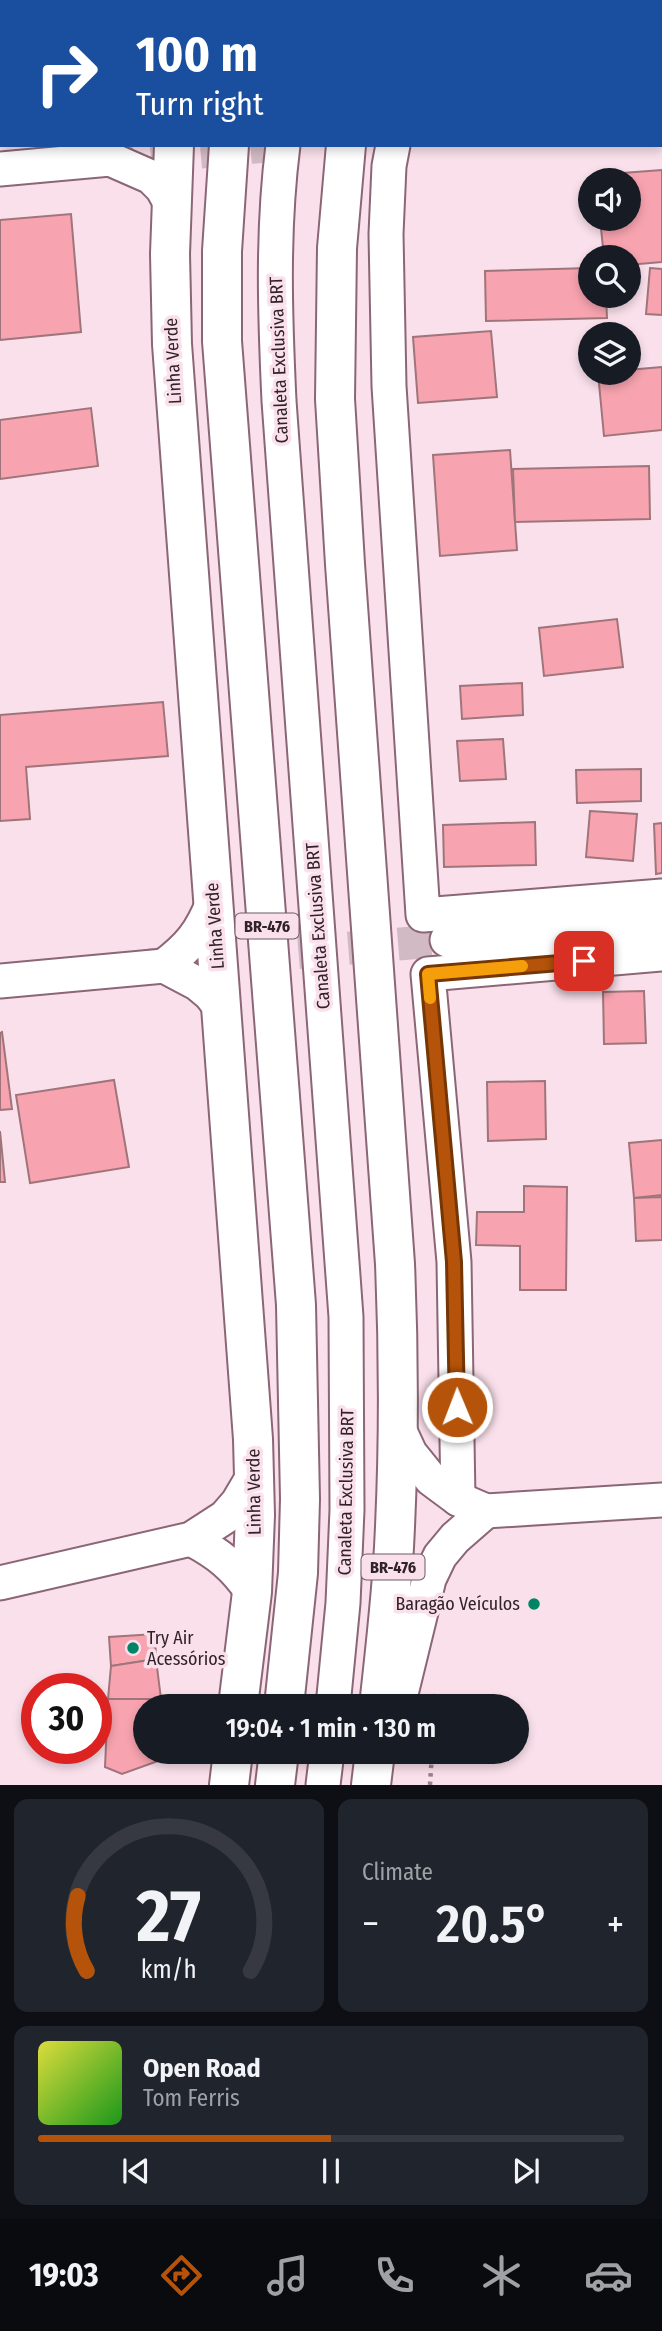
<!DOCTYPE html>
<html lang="en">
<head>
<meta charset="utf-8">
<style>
	body { margin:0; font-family:"Fira Sans Condensed",sans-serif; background:#20242c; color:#f1f3f6; height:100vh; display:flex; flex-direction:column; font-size:26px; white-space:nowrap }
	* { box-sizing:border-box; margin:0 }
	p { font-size:23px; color:#9ea1a6 }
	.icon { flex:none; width:38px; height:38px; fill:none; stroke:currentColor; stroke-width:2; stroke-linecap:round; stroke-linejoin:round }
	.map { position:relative; height:1785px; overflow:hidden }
	.side { display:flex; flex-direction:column; gap:14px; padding:14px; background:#0d0f14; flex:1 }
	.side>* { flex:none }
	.guide { position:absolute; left:0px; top:0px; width:663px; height:147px; box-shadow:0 4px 10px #0003; background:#1a4fa0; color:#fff; overflow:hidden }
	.controls { position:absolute; left:578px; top:168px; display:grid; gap:14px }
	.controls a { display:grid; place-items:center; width:63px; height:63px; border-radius:50%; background:#171b24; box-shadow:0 4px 10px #0003; font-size:35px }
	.speed { position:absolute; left:21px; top:1673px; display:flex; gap:14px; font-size:35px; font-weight:700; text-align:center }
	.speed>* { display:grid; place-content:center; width:91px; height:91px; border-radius:50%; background:#171b24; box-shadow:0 4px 10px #0003; line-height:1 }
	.speed .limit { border:10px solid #d22; background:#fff; color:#111 }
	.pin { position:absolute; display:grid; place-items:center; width:60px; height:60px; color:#fff; margin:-30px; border-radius:14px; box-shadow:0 4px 10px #0006 }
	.me { position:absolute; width:77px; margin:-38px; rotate:359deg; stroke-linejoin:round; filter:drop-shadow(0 0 5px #0008) }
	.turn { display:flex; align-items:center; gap:24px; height:147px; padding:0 21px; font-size:32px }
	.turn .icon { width:91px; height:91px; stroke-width:2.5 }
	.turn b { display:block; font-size:49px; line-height:60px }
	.big { font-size:52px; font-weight:600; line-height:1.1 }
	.side .tile { flex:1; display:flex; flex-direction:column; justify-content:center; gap:10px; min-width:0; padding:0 24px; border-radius:14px; background:#20242c }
	.side .dial { align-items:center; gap:0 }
	.dial svg { height:182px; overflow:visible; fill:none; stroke:#363941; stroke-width:7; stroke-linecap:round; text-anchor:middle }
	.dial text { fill:#f1f3f6; stroke:none }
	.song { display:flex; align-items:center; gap:21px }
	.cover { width:84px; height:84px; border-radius:10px; background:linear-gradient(135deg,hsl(60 70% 55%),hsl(120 70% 35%)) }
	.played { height:7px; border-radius:4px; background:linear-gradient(90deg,#b45309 50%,#363941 50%) }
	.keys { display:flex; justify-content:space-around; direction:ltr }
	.heat { display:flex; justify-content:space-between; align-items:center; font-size:38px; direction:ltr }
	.side .tiles { flex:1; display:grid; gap:14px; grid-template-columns:1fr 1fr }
	.tile:last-child { grid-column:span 2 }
	.trip { position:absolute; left:133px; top:1694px; width:396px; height:70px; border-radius:35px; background:#171b24; box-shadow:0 4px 10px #0003; font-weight:600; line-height:70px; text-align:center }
	.dock { display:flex; height:112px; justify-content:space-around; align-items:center; background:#090b0e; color:#9ea1a6 }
	.dock .icon { width:49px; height:49px }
	.dock .active { color:#b45309 }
	.dock b { font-size:32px; color:#f1f3f6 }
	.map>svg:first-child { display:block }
	.building { fill:#f8a4b0; stroke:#9f757b; stroke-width:2 }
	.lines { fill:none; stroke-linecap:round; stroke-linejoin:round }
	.minor-tunnel { stroke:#d2bac4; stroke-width:33; stroke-dasharray:33 17; stroke-linecap:butt }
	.minor-casing { stroke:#8b6676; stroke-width:37 }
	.major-casing { stroke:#8b6676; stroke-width:42 }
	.highway-casing { stroke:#8b6676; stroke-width:42 }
	.path { stroke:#98838c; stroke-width:4.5; stroke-dasharray:3.5 5; stroke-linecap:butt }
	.minor { stroke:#fff; stroke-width:33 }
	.major { stroke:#fff; stroke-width:38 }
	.highway { stroke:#fff; stroke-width:38 }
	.route-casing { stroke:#753606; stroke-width:18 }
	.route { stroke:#b45309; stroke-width:12 }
	.slow { stroke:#f59e0b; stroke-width:12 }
	.poi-dot { fill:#008466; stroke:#fae0eb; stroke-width:2.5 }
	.labels { text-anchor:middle; stroke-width:7; stroke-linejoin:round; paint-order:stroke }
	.shield { fill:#fae0eb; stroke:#6d5b63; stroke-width:2 }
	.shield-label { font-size:16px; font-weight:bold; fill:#312229 }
	.street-label { font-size:18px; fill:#312229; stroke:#fae0eb }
	.poi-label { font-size:18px; fill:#312229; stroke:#fae0eb; text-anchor:end }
</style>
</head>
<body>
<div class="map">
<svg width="662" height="1785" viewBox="0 0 662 1785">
	<rect width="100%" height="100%" fill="#fae0eb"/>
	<g class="building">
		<polygon points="467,0 582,0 582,2 468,2"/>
		<polygon points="662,170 662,262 628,265 628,257 604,257 600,219 628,219 628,180 596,180 596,175"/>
		<polygon points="71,214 81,332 0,340 0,220"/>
		<polygon points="590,268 590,296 606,296 607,318 486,321 485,271"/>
		<polygon points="650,268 662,269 662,315 646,314"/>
		<polygon points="491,331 497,397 418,403 413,337"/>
		<polygon points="662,367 662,430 604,436 598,373 628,373 628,370"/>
		<polygon points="91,408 98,466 0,479 0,420"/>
		<polygon points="510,450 517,550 440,556 433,455"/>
		<polygon points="649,466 650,519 515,522 513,469"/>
		<polygon points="617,619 623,667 544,676 539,628"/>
		<polygon points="522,683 523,715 462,719 460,686"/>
		<polygon points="163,702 168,756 26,767 30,819 0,821 0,715"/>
		<polygon points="503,739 506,779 460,781 457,741"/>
		<polygon points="641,769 641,801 577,803 576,770"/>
		<polygon points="590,811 637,814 633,861 586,857"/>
		<polygon points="535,822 536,865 444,867 443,825"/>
		<polygon points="662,823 662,873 656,874 654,824"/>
		<polygon points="644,991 646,1043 604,1044 603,992"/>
		<polygon points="2,1032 12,1109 0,1110 0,1033"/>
		<polygon points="114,1080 129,1167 30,1183 16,1095"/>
		<polygon points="545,1081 546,1139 488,1141 487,1082"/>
		<polygon points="0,1131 5,1182 0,1182"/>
		<polygon points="662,1140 662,1195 634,1198 629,1143"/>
		<polygon points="524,1186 567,1187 566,1290 520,1290 520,1246 476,1245 477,1212 524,1212"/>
		<polygon points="662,1197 662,1240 636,1241 634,1198"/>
		<polygon points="155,1634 156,1659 111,1666 109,1637"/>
		<polygon points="156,1659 161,1699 108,1699 111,1666"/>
		<polygon points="108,1699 161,1699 162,1706 145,1706 145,1752 168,1752 169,1757 122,1774 105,1767"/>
	</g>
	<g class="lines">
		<g class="minor-tunnel">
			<polyline points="662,110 662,109"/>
			<polyline points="101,161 277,145"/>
			<polyline points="149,965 447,940"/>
		</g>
		<defs>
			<g id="minor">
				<polyline points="638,0 640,2"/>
				<polyline points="312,2 312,0"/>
				<polyline points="425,2 426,0"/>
				<path d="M283 145C272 231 275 315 279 401L346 1317 347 1510 343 1603 333 1706"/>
				<polyline points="393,145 389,166 386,234 389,386 423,915 662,896"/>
				<polyline points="0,169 110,159 151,177 162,188 171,204"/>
				<polyline points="447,940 662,923"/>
				<path d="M164 966C189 947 201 933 213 902"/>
				<polyline points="0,981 164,966 198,984 210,994 221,1008"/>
				<polyline points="398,1427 410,1453 431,1479 458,1499 486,1511 662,1500"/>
				<polyline points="458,1499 454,1262 428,974 662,954"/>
				<path d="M191 1539C219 1554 234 1566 252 1592"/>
				<polyline points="0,1583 191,1539 225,1517 238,1502 254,1475"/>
				<polyline points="398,1706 429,1579 440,1556 455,1538 486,1511"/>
				<polyline points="323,1785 327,1752"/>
			</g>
			<g id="major">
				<polyline points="195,2 195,0"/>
				<polyline points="174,145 170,254 172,344 253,1439 255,1515 252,1592 238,1706"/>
				<polyline points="229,1785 233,1752"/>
			</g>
			<g id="highway">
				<polyline points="253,2 253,0"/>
				<polyline points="374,2 374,0"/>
				<polyline points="229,145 222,251 222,341 296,1305 300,1499 298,1573 284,1706"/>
				<path d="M346 145 337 248 335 399 345 564 395 1264C399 1358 399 1453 394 1547 391 1600 385 1653 379 1706"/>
				<polyline points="275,1785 279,1752"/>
				<polyline points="371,1785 375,1752"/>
			</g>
		</defs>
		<use href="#minor" class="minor-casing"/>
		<use href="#major" class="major-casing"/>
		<use href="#highway" class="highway-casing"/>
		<g class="path">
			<polyline points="435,1706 436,1693"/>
			<polyline points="430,1785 432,1752"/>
		</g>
		<use href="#minor" class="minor"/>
		<use href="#major" class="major"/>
		<use href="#highway" class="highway"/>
	</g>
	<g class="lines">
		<defs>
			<polyline id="route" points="457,1407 454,1262 428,974 584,961"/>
		</defs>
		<use href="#route" class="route-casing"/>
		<use href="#route" class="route"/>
		<polyline class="slow" points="430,998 428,974 522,966"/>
	</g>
	<g class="poi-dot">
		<circle cx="534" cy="1604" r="7"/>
		<circle cx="133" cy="1648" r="7"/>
	</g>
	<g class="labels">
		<g class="shield">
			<rect x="235.5" y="913.5" width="63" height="25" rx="5"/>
			<rect x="361.5" y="1554.5" width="63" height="25" rx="5"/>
		</g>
		<g class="shield-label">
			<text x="267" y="932">BR-476</text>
			<text x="393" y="1573">BR-476</text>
		</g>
		<g class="street-label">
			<text transform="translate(279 360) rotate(-92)" y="6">Canaleta Exclusiva BRT</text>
			<text transform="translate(173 361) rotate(-93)" y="6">Linha Verde</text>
			<text transform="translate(215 926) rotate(-94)" y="6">Linha Verde</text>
			<text transform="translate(318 926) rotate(-94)" y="6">Canaleta Exclusiva BRT</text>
			<text transform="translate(254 1492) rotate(-91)" y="6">Linha Verde</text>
			<text transform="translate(346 1492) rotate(-89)" y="6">Canaleta Exclusiva BRT</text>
		</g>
		<g class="poi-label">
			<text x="520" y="1610">Baragão Veículos</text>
			<text x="147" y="1644" text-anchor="start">Try Air<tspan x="147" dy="21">Acessórios</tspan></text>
		</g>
	</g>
</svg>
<div class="controls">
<a><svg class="icon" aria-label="sound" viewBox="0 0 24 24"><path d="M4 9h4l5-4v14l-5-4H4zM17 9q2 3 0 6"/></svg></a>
<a><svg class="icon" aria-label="search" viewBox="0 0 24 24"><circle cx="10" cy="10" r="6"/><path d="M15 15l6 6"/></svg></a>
<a><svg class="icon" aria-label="layers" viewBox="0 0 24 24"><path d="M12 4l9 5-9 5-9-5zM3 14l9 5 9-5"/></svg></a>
</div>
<div class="speed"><div class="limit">30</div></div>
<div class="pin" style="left:584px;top:961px;background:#d93025"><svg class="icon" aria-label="arrive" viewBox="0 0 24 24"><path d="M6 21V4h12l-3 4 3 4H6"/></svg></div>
<svg class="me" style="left:457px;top:1407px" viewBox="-20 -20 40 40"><circle r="17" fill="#b45309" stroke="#fff" stroke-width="3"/><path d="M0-11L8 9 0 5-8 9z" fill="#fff"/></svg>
<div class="trip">19:04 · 1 min · 130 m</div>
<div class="guide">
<div class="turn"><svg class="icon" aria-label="right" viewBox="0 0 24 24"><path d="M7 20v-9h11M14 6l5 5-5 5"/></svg><div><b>100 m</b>Turn right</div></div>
</div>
</div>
<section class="side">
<div class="tiles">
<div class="tile dial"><svg viewBox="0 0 100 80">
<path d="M14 69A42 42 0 1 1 86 69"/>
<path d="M14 69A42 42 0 0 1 10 36" stroke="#b45309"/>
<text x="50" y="56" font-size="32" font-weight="700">27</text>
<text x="50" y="72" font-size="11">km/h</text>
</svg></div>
<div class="tile"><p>Climate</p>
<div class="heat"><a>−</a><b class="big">20.5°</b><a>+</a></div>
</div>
<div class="tile">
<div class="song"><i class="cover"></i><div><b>Open Road</b><p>Tom Ferris</p></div></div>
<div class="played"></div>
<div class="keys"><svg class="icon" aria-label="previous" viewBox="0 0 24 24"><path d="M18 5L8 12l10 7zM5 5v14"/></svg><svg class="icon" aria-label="pause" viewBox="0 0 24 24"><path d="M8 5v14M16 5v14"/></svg><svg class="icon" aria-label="next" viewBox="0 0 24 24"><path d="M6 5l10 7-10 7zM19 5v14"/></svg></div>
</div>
</div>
</section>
<nav class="dock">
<b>19:03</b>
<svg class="icon active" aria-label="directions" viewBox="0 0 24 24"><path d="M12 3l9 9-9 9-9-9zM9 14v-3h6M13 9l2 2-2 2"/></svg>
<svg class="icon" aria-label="music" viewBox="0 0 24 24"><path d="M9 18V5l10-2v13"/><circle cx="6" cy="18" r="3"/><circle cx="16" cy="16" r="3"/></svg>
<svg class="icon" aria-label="phone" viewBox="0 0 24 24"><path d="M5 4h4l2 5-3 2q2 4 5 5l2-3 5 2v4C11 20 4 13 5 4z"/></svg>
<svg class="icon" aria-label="climate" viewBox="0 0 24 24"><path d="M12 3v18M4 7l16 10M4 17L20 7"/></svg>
<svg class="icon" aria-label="car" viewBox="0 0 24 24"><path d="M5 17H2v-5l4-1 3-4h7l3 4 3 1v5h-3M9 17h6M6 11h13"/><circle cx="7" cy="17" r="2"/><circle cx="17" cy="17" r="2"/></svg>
</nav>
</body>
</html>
